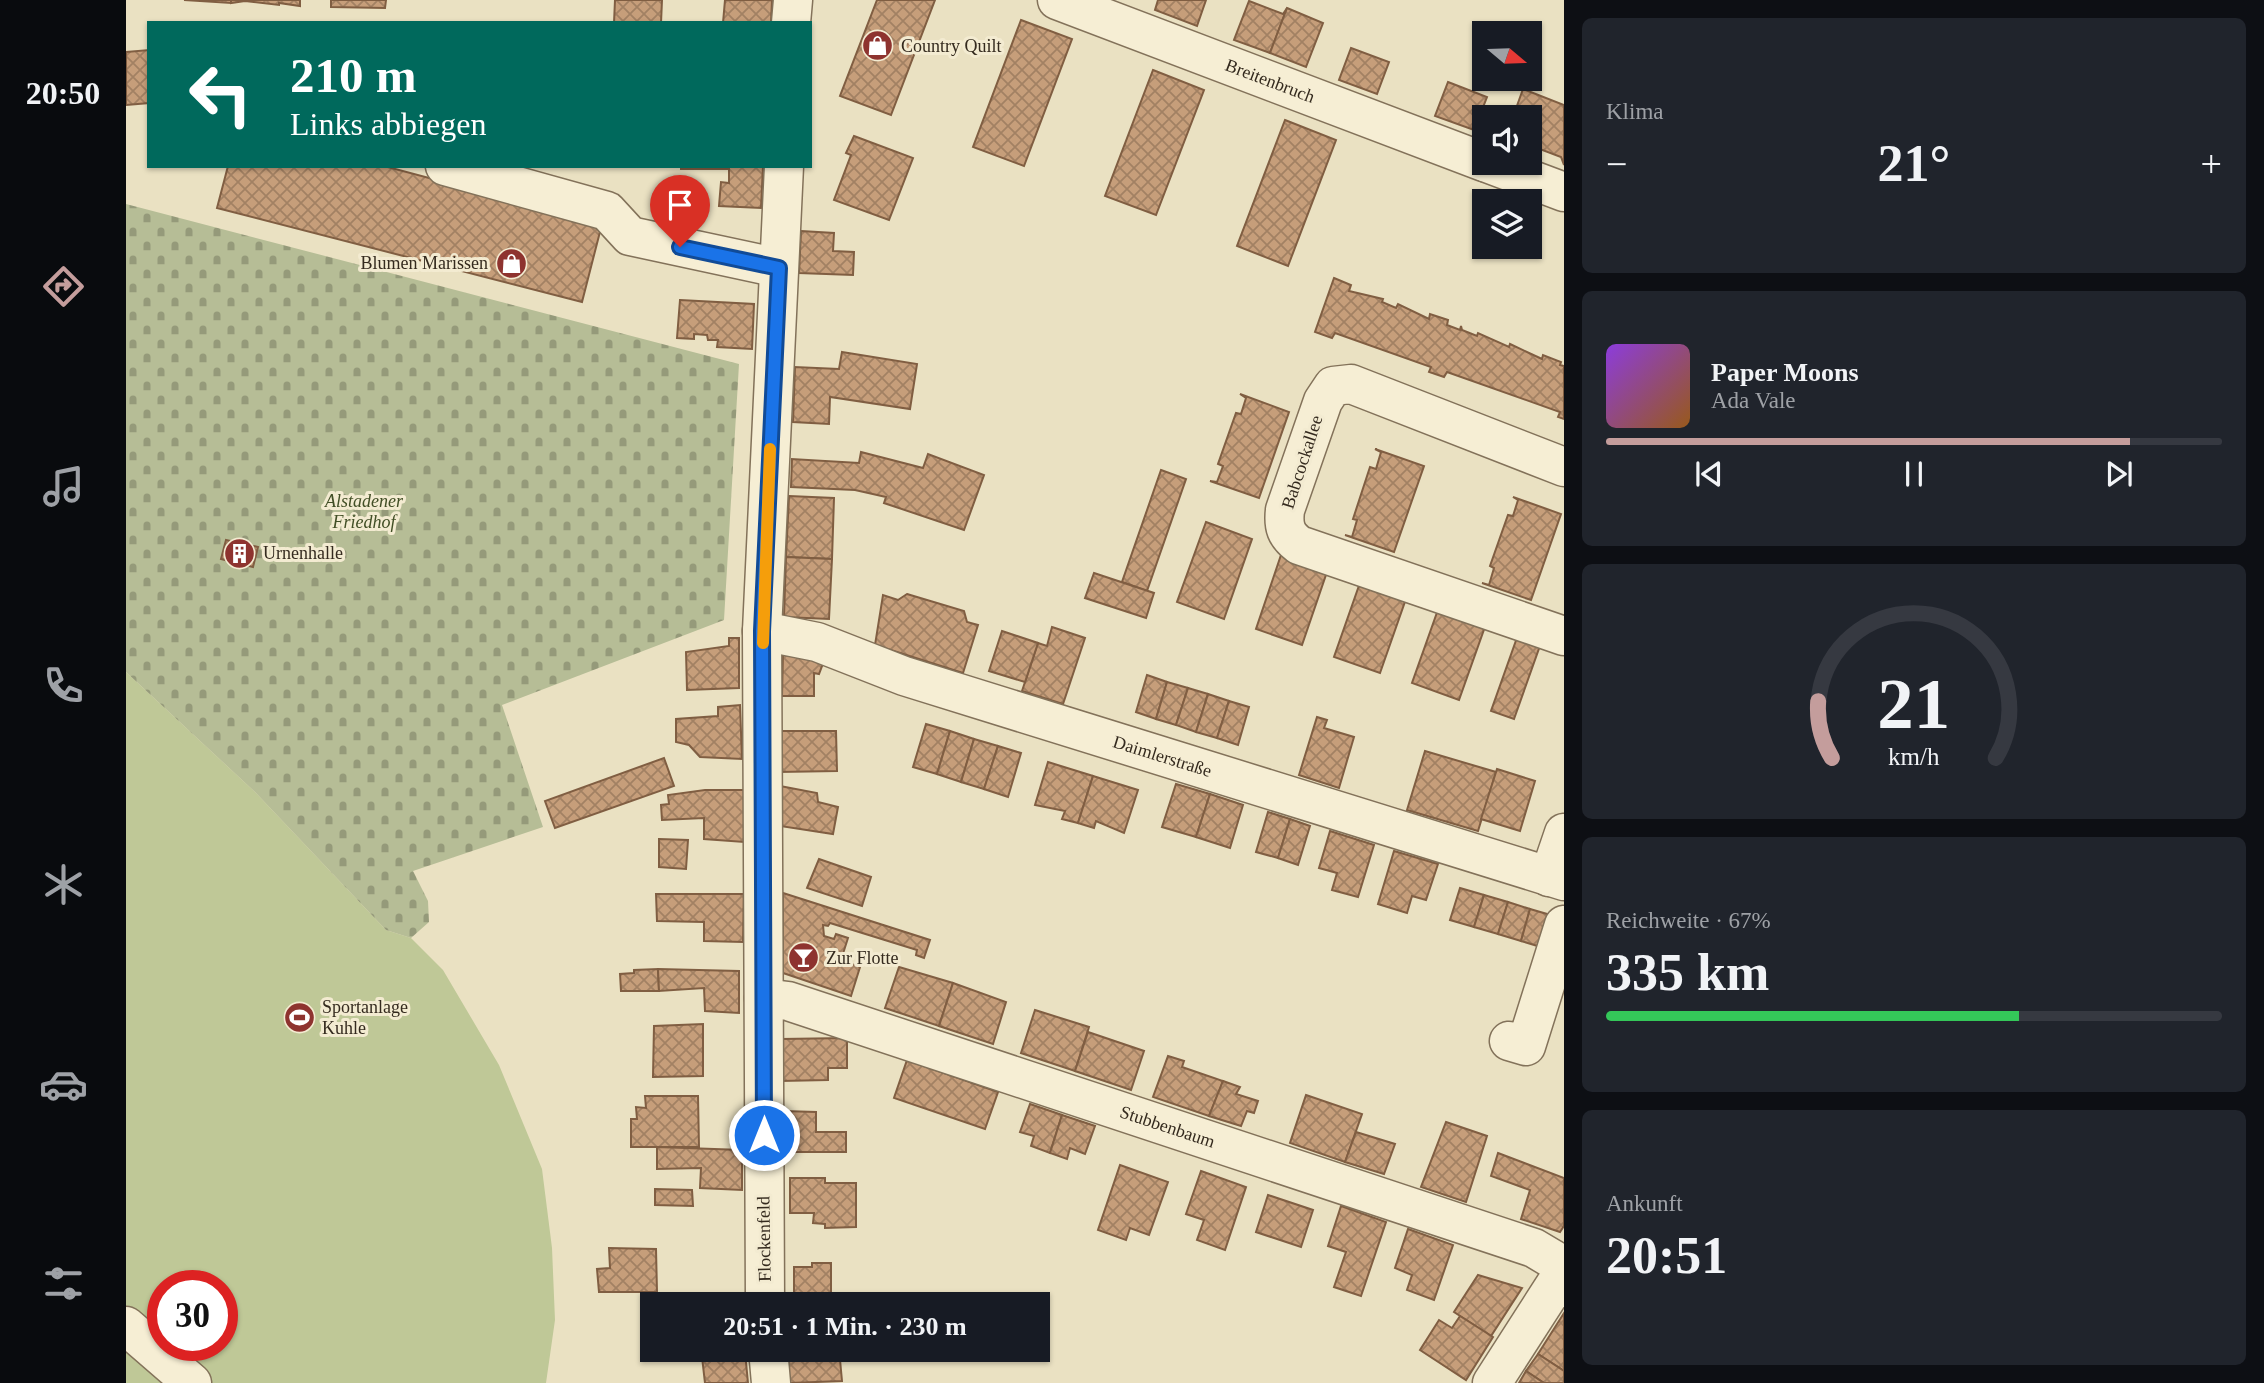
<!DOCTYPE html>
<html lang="de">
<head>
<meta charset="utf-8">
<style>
	body { margin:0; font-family:Georgia,serif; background:#20242c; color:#f1f3f6; height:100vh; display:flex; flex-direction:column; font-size:26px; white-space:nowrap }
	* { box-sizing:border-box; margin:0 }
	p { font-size:23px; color:#9ea1a6 }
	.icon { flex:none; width:38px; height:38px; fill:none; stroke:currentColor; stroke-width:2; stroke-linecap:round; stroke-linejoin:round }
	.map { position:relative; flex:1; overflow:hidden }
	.side { display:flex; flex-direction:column; gap:18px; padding:18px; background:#0d0f14; width:700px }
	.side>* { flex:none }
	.banner { position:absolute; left:21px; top:21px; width:665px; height:147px; border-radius:0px; box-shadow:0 2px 5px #0004; background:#00695c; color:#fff; overflow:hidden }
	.needle { width:46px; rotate:109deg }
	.tools { position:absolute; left:1346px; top:21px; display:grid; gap:14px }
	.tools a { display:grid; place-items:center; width:70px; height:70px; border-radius:0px; background:#171b24; box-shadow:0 2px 5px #0004; font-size:35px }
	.speed { position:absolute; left:21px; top:1270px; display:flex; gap:14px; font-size:35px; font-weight:700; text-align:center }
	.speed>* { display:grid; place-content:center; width:91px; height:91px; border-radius:50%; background:#171b24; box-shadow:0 2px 5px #0004; line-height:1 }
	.speed .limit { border:10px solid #d22; background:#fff; color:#111 }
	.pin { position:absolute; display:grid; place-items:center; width:60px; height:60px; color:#fff; margin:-72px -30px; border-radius:50% 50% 50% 0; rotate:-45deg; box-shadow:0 0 7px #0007 }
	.pin .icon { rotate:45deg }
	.me { position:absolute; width:77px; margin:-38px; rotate:0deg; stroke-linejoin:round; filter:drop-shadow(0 0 5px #0008) }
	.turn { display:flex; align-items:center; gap:24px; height:147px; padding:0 28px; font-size:32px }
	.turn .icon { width:91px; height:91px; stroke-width:2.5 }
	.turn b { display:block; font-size:49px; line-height:60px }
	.big { font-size:52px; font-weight:700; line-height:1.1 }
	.side .card { flex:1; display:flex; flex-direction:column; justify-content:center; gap:10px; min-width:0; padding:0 24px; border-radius:10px; background:#20242c }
	.side .dial { align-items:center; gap:0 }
	.dial svg { height:182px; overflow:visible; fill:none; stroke:#363941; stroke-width:7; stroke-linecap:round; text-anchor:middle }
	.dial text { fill:#f1f3f6; stroke:none }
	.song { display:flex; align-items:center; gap:21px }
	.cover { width:84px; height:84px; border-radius:10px; background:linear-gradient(135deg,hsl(270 70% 55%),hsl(30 70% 35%)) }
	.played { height:7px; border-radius:4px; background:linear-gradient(90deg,#c49d9c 85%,#363941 85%) }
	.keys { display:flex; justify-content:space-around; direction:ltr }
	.heat { display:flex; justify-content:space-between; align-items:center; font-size:38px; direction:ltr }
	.charge { height:10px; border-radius:5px; background:linear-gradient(90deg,#34c759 67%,#363941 0) }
	.trip { position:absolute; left:514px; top:1292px; width:410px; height:70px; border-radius:0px; background:#171b24; box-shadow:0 2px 5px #0004; font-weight:700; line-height:70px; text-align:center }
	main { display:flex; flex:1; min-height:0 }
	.tab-bar { display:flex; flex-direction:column; width:126px; justify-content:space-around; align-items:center; background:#090b0e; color:#9ea1a6 }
	.tab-bar .icon { width:49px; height:49px }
	.tab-bar .active { color:#c49d9c }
	.tab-bar b { font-size:32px; color:#f1f3f6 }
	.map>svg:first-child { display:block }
	.grass { fill:#bfc897; fill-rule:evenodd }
	.cemetery { fill:url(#cemetery-stones) }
	.building { fill:url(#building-cross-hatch); stroke:#805e42; stroke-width:2 }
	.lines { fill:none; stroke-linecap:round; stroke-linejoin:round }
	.minor-casing { stroke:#83725a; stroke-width:41 }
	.minor { stroke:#f6eed4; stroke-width:38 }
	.route-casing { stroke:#114b97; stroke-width:18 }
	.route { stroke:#1a73e8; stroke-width:12 }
	.slow { stroke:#f59e0b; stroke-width:12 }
	.labels { text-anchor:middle; stroke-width:6; stroke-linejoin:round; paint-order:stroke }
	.poi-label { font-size:18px; fill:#342a1e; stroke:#f3ebd1; text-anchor:start }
	.street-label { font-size:18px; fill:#342a1e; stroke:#f3ebd1 }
	.park-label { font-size:18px; font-style:italic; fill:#424f26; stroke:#f3ebd1 }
</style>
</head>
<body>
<main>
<nav class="tab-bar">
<b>20:50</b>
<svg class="icon active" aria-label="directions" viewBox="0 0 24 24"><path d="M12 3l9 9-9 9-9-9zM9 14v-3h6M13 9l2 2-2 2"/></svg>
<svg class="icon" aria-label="music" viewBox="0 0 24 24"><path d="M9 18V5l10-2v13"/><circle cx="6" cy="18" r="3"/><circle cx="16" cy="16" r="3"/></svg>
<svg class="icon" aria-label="phone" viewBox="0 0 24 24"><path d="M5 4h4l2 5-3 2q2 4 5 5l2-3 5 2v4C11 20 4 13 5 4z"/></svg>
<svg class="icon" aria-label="climate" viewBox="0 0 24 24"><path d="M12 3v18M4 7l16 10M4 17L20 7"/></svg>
<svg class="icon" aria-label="car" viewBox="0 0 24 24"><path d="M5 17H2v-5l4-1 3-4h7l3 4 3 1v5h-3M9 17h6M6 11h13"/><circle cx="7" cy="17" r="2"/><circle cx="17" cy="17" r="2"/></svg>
<svg class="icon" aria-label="filters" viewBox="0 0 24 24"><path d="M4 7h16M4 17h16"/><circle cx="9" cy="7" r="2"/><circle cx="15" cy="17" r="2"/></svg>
</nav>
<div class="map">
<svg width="1438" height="1383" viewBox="0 0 1438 1383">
	<defs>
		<pattern id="cemetery-stones" width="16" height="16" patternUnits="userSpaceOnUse" patternTransform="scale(1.75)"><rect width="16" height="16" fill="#b6bd96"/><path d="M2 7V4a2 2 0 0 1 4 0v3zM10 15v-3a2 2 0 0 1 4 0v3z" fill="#959a7a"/></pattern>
		<pattern id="building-cross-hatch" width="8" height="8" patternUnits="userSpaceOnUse" patternTransform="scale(1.75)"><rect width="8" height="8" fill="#c69e7a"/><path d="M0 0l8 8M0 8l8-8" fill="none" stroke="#a28163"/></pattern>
	</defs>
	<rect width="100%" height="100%" fill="#eae1c2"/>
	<path class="grass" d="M0 672 129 792 260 930 285 938 317 970 373 1065 416 1169 426 1248 429 1320 420 1383H0ZM37 1286H96V1346H37Z"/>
	<polygon class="cemetery" points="0,204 613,364 598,620 376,705 417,827 287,871 302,901 303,922 285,938 260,930 129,792 0,672"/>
	<g class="building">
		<polygon points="58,0 105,0 105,3"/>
		<polygon points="105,0 174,0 174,6 153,3 153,5 119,1 105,3"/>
		<polygon points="205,0 260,0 259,8 205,7"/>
		<polygon points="489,0 536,0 535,23 488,23"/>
		<polygon points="599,0 646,0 645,23 597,23"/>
		<polygon points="751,0 809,0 765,115 714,96"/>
		<polygon points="1032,0 1080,0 1071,26 1029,10"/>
		<polygon points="1123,1 1157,14 1161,8 1144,53 1108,40"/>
		<polygon points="1161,8 1197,23 1180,67 1144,53"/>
		<polygon points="895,20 946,39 898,166 847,147"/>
		<polygon points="1225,48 1263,62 1251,94 1213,80"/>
		<polygon points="23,50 23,103 0,105 0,52"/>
		<polygon points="1027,70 1078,90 1030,215 979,196"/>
		<polygon points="1322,82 1361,97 1348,130 1309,116"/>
		<polygon points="1397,89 1438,105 1438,165 1435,157 1406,146 1404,152 1404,117 1387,117"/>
		<polygon points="1159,120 1210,140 1162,266 1111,246"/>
		<polygon points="728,136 787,158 763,220 708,200 725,155 720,153"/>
		<polygon points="102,166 258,166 476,224 456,302 91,208"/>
		<polygon points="555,166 637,166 635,208 593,206 595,182 603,183 603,169 555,169"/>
		<polygon points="675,231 708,233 707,251 728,252 727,275 673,273"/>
		<polygon points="1208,278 1225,285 1223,291 1257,299 1256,302 1270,308 1272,304 1303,319 1304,314 1322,320 1321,325 1334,330 1335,326 1336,330 1351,336 1352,333 1383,347 1384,344 1416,359 1417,355 1435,362 1434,365 1438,366 1438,419 1432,417 1434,412 1321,372 1318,377 1303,372 1305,367 1209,333 1206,338 1189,332"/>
		<polygon points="554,300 628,304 626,349 591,347 592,340 582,340 581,335 568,334 568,339 551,338"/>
		<polygon points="716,352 791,364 784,409 704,397 703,424 667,422 669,367 713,369"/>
		<polygon points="1114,394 1163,412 1133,498 1084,481 1091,482 1097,466 1092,464 1110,413 1115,414 1120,398"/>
		<polygon points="1249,449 1298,466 1268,552 1219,535 1226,537 1231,520 1227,519 1244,467 1250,469 1255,452"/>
		<polygon points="735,452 797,468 802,454 858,475 838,530 758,503 760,497 729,490 665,487 666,459 733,463"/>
		<polygon points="1035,470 1060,479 1021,591 996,582"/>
		<polygon points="663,496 708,498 706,559 660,557"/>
		<polygon points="1387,497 1435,514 1405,600 1356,583 1363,585 1368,568 1364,566 1382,515 1387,516 1392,500"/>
		<polygon points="1080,522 1126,539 1098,619 1051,602"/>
		<polygon points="100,540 132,547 127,567 95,559"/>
		<polygon points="1157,549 1203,566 1176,645 1130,629"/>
		<polygon points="660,557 706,559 703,619 658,617"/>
		<polygon points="968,573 1028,593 1020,618 959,598"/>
		<polygon points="1236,577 1282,593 1254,673 1208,657"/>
		<polygon points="781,594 838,611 841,622 852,625 837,673 749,645 757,595 772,600"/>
		<polygon points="1314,604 1361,621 1333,700 1286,683"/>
		<polygon points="926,627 959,638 937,704 896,691 912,643 921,646"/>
		<polygon points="876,631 912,643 899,682 863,671"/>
		<polygon points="1393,632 1416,640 1388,719 1365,711"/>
		<polygon points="603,638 613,638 613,688 561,690 560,652 603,646"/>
		<polygon points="657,653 699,658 693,674 688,673 688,696 656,696"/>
		<polygon points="1021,675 1041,682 1030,719 1010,712"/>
		<polygon points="1041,682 1062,688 1050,725 1030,719"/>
		<polygon points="1062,688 1082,694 1070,732 1050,725"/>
		<polygon points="1082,694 1103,701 1091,738 1070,732"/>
		<polygon points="1103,701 1123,707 1112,745 1091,738"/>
		<polygon points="614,705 616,759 574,757 563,745 550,742 550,719 592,716 592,707"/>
		<polygon points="1191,717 1201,720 1198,728 1228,737 1213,788 1173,775"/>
		<polygon points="800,724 824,731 811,774 787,767"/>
		<polygon points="655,731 710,731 711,771 653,772"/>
		<polygon points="824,731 848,739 835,782 811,774"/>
		<polygon points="848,739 872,746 858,789 835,782"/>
		<polygon points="872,746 895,753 882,797 858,789"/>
		<polygon points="1299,751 1370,772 1352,831 1281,810"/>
		<polygon points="538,758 548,786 429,828 419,801"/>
		<polygon points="922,762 967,776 952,823 936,819 939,811 909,805"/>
		<polygon points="1371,769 1409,781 1394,831 1355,819"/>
		<polygon points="967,776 1012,790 998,833 970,821 968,828 952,823"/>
		<polygon points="1050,784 1084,794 1070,837 1036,827"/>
		<polygon points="654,786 691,793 692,802 712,807 707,834 654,826"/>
		<polygon points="579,790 618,790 618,842 578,839 578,818 536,820 535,805 543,804 542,795"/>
		<polygon points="1084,794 1117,805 1104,848 1070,837"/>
		<polygon points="1142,812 1164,819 1152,858 1130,852"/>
		<polygon points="1164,819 1184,826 1172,865 1152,858"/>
		<polygon points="1204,831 1248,845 1232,897 1206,890 1211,873 1193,868"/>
		<polygon points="533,839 562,840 560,869 533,867"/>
		<polygon points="1268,851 1312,864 1300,900 1286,896 1281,913 1252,904"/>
		<polygon points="693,859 745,877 736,906 681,888"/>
		<polygon points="1334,888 1358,895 1348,927 1324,920"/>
		<polygon points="657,893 804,940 798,958 790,955 791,950 704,923 702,926 697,925 698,936 708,939 710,934 722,938 715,960 734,967 725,996 657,973"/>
		<polygon points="530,894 618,894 617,942 578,941 578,922 531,921"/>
		<polygon points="1358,895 1382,902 1372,934 1348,927"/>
		<polygon points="1382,902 1404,909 1395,941 1372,934"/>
		<polygon points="1404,909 1428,916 1418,948 1395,941"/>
		<polygon points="773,967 827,983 813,1026 759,1008"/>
		<polygon points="532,969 533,991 495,991 494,974 508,973 508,970"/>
		<polygon points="532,969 613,971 613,1013 579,1011 578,988 533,991"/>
		<polygon points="827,983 880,1002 867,1044 813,1026"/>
		<polygon points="909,1010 963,1027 949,1071 895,1053"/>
		<polygon points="577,1024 577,1076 527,1077 528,1026"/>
		<polygon points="962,1032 1018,1051 1005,1090 949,1071"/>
		<polygon points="721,1038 721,1068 702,1068 702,1080 655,1081 655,1039"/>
		<polygon points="1042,1056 1058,1061 1056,1067 1097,1081 1083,1116 1027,1097"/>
		<polygon points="781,1060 872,1092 859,1129 768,1098"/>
		<polygon points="1097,1081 1114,1087 1110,1094 1132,1101 1128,1113 1121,1111 1115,1126 1083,1116"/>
		<polygon points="1180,1095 1236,1114 1219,1162 1164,1143"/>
		<polygon points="519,1096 572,1096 573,1147 505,1147 505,1119 511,1119 510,1107 520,1108"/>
		<polygon points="904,1104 936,1115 924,1153 905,1146 908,1136 894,1132"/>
		<polygon points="657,1111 690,1112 690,1132 720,1132 720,1152 656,1152"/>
		<polygon points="936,1115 969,1126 959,1154 944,1148 941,1159 924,1153"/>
		<polygon points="1320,1122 1361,1136 1340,1202 1295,1187"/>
		<polygon points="1230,1132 1269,1144 1258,1174 1219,1162"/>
		<polygon points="531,1147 616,1150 616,1190 574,1188 575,1168 531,1169"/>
		<polygon points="1372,1153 1438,1178 1438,1226 1434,1232 1395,1219 1404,1190 1365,1176"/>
		<polygon points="994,1165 1042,1182 1023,1235 1004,1228 1000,1240 972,1230"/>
		<polygon points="1075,1171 1120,1187 1099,1250 1071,1240 1078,1220 1060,1214"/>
		<polygon points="664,1178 699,1178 699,1183 730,1183 730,1227 699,1228 699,1224 687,1223 688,1213 664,1213"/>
		<polygon points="529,1189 566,1190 567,1206 529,1205"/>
		<polygon points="1142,1195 1187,1210 1175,1247 1130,1232"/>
		<polygon points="1215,1206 1260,1222 1235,1296 1208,1287 1220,1252 1202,1246"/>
		<polygon points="1282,1229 1327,1245 1308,1300 1281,1290 1286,1275 1269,1268"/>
		<polygon points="483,1248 530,1249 531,1292 473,1292 471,1269 484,1268"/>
		<polygon points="686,1263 705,1263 705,1304 664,1304 663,1298 668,1294 668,1267 686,1267"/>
		<polygon points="1352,1275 1396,1288 1365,1336 1328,1312"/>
		<polygon points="1438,1313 1438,1371 1412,1354"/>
		<polygon points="1334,1316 1367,1337 1340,1380 1294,1350 1313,1320 1326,1328"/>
		<polygon points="660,1349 713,1349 716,1381 664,1383"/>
		<polygon points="619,1352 622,1383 579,1383 576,1357"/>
		<polygon points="1412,1354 1438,1371 1438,1383 1418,1383 1400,1371"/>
		<polygon points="1400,1371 1418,1383 1393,1383"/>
	</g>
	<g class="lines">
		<defs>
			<g id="minor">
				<path id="s1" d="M931 0 1358 162"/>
				<polyline points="665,23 667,0"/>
				<polyline points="1361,163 1438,192"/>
				<polyline points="319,166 481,211 504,236 653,268"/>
				<path d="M1438 467 1225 384 1207 386 1197 401 1159 510C1157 527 1160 535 1173 545L1438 636"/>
				<path id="s2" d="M636 631 691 642 778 676 1438 881"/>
				<polyline points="1423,877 1438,833"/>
				<path id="s3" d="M638 998 662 1001 1408 1248 1438 1266"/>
				<polyline points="1383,1041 1400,1046 1438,925"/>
				<polyline points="639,1304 636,631 658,166"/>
				<polyline points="0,1326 66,1383"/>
				<polyline points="642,1349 645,1383"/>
				<polyline points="1366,1383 1438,1271"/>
			</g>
		</defs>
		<use href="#minor" class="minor-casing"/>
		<use href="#minor" class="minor"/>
	</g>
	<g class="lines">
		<defs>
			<polyline id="route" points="554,247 653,268 636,631 638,1135"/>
		</defs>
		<use href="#route" class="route-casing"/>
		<use href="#route" class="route"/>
		<polyline class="slow" points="637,643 644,449"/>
	</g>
	<defs>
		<symbol id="shop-disc" viewBox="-11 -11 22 22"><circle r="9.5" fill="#8e332f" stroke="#f3ebd1"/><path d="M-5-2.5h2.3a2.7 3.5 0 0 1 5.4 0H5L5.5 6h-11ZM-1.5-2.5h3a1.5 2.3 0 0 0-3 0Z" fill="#fff"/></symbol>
		<symbol id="building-disc" viewBox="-11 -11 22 22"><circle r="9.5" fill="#8e332f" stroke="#f3ebd1"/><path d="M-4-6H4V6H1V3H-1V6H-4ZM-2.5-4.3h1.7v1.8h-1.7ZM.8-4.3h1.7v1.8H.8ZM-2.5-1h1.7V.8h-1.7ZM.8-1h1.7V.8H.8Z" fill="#fff"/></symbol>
		<symbol id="bar-disc" viewBox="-11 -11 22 22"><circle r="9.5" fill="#8e332f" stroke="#f3ebd1"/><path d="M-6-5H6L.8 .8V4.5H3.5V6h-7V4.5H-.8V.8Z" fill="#fff"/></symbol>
		<symbol id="stadium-disc" viewBox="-11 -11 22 22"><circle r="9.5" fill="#8e332f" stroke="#f3ebd1"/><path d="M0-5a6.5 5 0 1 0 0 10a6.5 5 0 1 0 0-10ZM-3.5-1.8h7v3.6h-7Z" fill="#fff"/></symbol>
	</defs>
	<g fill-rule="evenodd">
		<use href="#shop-disc" x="734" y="28" width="35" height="35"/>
		<use href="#shop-disc" x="368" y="246" width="35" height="35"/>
		<use href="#building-disc" x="96" y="536" width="35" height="35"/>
		<use href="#bar-disc" x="660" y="940" width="35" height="35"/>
		<use href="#stadium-disc" x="156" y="1000" width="35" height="35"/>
	</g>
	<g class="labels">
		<g class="poi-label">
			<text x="775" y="52">Country Quilt</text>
			<text x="362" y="269" text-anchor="end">Blumen Marissen</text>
			<text x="137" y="559">Urnenhalle</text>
			<text x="700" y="964">Zur Flotte</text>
			<text x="196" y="1013">Sportanlage<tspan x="196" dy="21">Kuhle</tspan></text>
		</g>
		<g class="street-label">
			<text dy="6" stroke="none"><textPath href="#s1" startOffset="228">Breitenbruch</textPath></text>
			<text transform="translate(1176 462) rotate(-72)" y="6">Babcockallee</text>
			<text dy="6" stroke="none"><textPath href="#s2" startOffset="420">Daimlerstraße</textPath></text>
			<text dy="6" stroke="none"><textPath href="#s3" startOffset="424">Stubbenbaum</textPath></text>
			<text transform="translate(638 1239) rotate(-91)" y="6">Flockenfeld</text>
		</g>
		<g class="park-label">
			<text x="238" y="507">Alstadener<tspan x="238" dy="21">Friedhof</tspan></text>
		</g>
	</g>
</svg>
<div class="tools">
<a><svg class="needle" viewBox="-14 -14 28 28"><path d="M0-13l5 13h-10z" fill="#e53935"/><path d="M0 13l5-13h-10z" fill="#9ea1a6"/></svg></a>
<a><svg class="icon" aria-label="sound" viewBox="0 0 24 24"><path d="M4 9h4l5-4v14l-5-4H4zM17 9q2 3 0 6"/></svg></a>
<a><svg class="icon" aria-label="layers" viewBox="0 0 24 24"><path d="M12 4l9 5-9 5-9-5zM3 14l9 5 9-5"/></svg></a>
</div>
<div class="speed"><div class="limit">30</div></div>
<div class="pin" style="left:554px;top:247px;background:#d93025"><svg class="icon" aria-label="arrive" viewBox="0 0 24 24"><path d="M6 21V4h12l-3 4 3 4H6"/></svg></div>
<svg class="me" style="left:638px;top:1135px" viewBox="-20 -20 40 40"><circle r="17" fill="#1a73e8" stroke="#fff" stroke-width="3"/><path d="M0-11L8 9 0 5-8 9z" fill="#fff"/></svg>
<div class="trip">20:51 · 1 Min. · 230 m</div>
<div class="banner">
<div class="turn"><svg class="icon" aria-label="left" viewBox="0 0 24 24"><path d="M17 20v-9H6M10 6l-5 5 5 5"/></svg><div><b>210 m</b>Links abbiegen</div></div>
</div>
</div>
<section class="side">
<div class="card"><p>Klima</p>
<div class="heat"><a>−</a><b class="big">21°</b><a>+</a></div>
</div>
<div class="card">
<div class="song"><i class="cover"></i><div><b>Paper Moons</b><p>Ada Vale</p></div></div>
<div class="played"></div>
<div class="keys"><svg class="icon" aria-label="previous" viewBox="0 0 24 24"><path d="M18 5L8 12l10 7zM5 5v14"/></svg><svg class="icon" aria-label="pause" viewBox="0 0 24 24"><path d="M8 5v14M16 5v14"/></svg><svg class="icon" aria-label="next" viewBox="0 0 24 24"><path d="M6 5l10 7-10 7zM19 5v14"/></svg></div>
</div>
<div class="card dial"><svg viewBox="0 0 100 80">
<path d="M14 69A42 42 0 1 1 86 69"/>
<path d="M14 69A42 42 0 0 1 8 44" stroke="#c49d9c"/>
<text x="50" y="56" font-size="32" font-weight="700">21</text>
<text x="50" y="72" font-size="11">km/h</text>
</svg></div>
<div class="card"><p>Reichweite · 67%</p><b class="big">335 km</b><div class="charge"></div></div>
<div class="card"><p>Ankunft</p><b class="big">20:51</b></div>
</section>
</main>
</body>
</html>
